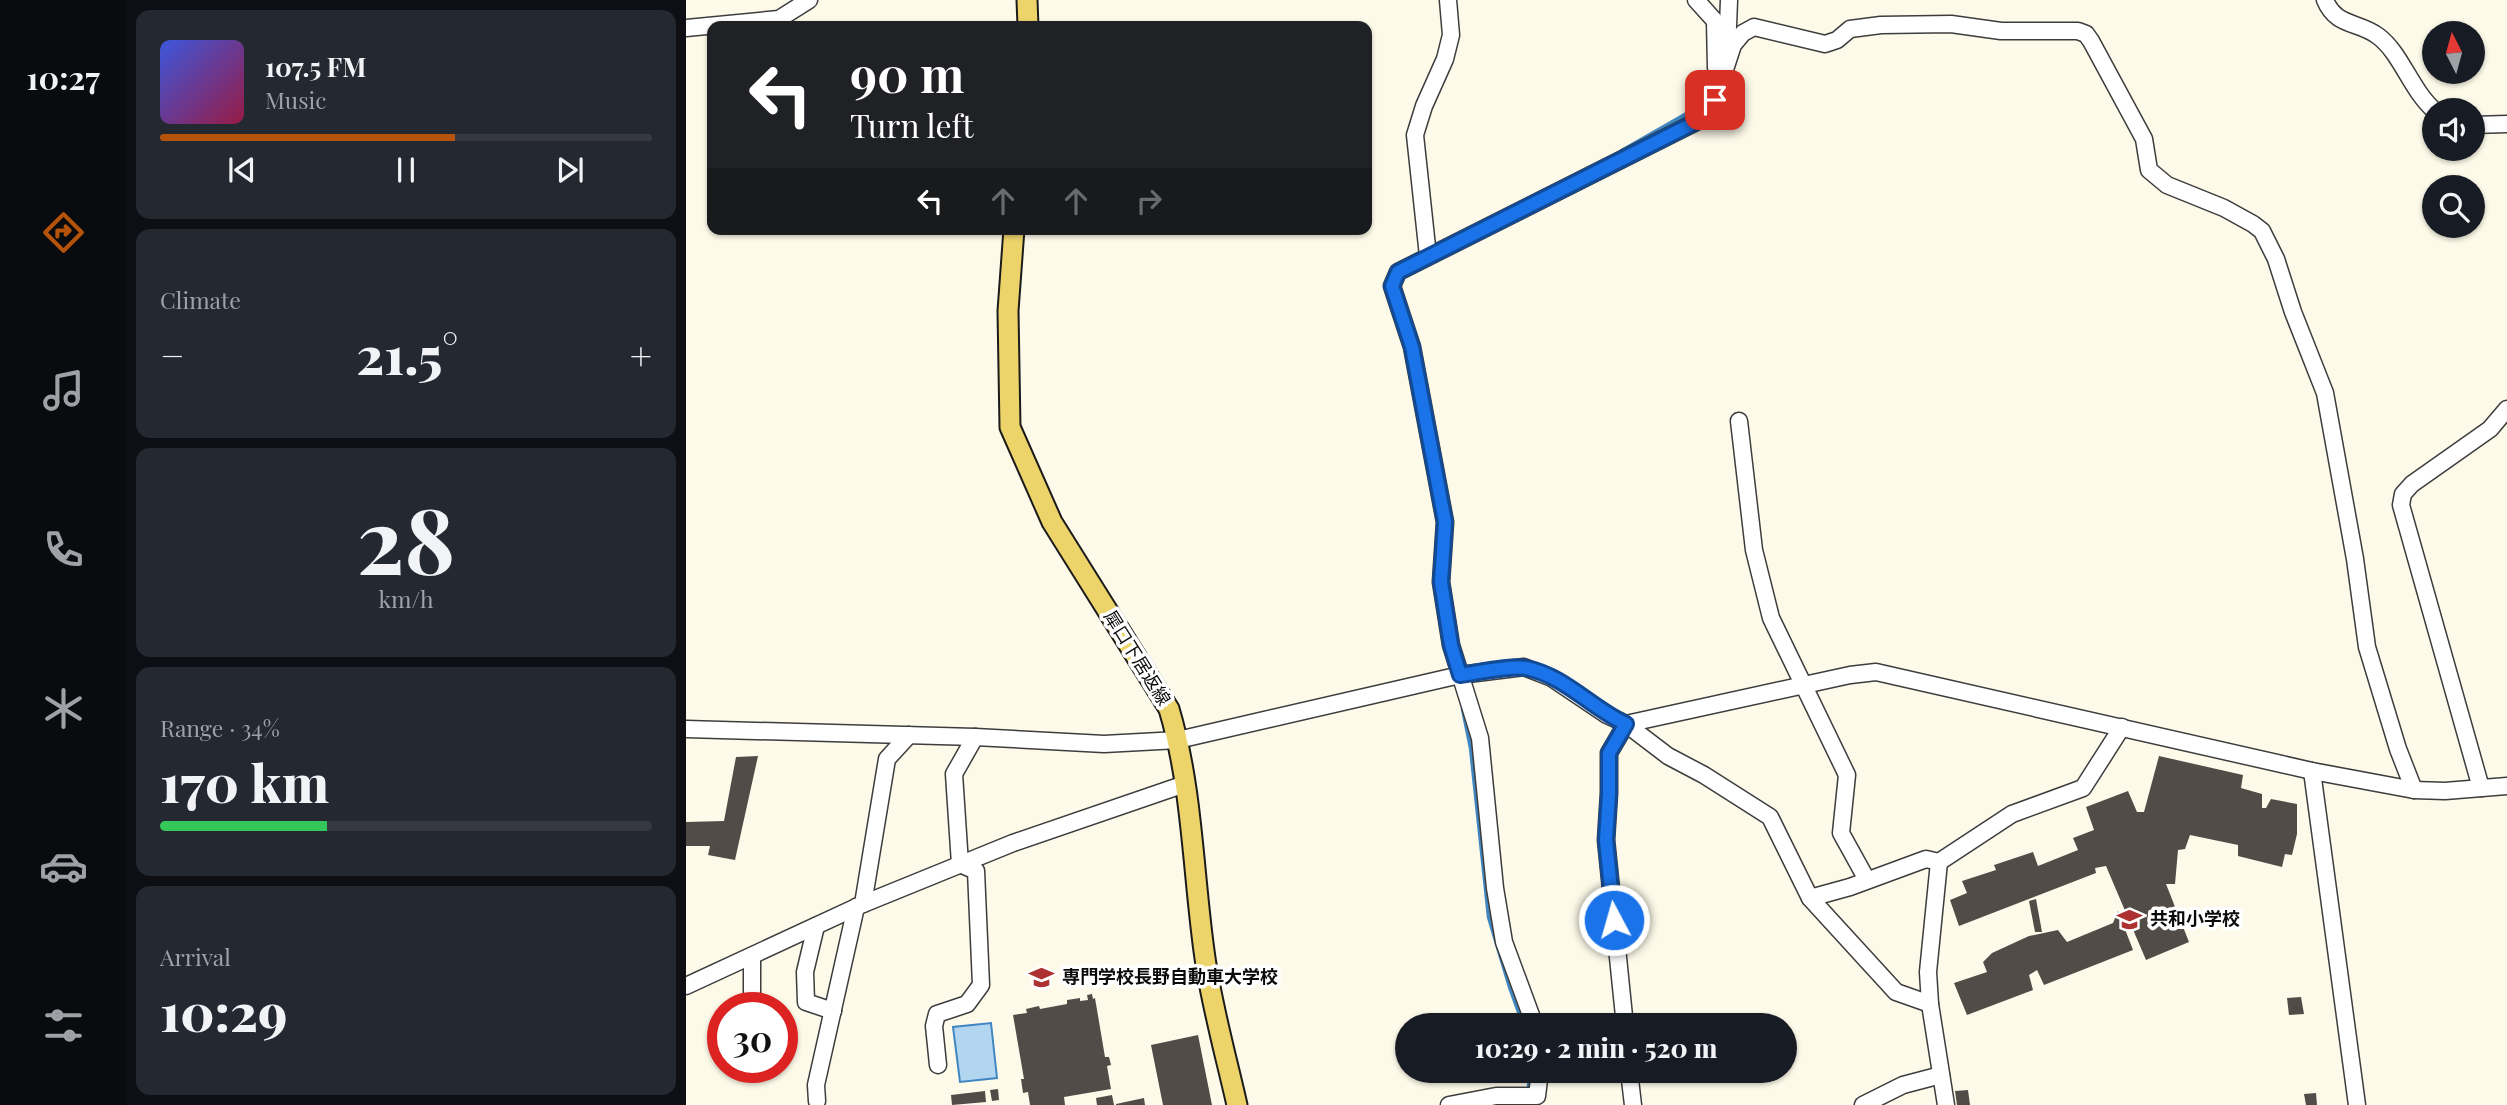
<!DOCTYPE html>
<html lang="en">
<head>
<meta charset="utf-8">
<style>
	body { margin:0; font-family:"Playfair Display","Noto Sans JP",serif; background:#242831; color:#f1f3f6; height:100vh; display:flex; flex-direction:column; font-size:26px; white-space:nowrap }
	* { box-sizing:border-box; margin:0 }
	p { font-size:23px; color:#9ea1a6 }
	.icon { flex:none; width:38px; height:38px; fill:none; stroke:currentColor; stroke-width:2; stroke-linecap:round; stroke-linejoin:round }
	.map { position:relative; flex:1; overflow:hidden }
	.panel { display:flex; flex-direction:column; gap:10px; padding:10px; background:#0d0f14; width:560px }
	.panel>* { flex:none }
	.banner { position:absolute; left:21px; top:21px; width:665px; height:214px; border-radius:14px; box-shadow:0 2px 5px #0004; background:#202124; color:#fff; overflow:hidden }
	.needle { width:46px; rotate:354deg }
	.controls { position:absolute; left:1736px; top:21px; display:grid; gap:14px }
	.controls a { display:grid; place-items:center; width:63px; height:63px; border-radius:50%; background:#171b24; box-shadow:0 2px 5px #0004; font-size:35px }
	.speed { position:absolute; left:21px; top:992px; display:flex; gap:14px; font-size:35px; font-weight:700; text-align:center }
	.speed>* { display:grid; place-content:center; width:91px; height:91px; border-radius:50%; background:#171b24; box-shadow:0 2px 5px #0004; line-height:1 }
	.speed .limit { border:10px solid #d22; background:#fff; color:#111 }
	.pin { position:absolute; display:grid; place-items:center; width:60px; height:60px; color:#fff; margin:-30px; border-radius:14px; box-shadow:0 4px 10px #0006 }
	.me { position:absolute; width:77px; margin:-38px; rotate:354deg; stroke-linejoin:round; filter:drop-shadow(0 0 5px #0008) }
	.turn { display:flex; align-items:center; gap:24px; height:147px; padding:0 28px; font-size:32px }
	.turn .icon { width:91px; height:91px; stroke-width:2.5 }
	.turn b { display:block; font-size:49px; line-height:60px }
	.lanes { display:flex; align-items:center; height:66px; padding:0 28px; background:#0003; justify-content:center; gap:35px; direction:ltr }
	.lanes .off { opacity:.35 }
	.big { font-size:52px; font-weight:800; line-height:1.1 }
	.panel .tile { flex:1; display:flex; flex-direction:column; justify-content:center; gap:10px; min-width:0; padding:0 24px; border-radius:14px; background:#242831 }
	.panel .dial { align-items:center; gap:0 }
	.dial b { font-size:91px; line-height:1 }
	.song { display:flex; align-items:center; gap:21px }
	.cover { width:84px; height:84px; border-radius:10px; background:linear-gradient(135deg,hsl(230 70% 55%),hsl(340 70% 35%)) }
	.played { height:7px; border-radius:4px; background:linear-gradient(90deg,#b45309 60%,#363941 60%) }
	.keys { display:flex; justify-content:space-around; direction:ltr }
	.heat { display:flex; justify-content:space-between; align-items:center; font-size:38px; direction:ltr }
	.charge { height:10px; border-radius:5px; background:linear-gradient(90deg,#34c759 34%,#363941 0) }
	.trip { position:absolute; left:709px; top:1013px; width:402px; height:70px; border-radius:35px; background:#171b24; box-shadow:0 2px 5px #0004; font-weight:800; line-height:70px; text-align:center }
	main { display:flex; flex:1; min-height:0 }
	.menu { display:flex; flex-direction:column; width:126px; justify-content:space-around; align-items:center; background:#090b0e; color:#9ea1a6 }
	.menu .icon { width:49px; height:49px }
	.menu .selected { color:#b45309 }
	.menu b { font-size:32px; color:#f1f3f6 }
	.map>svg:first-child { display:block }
	.water { fill:#b2d5f0; stroke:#4086c0; stroke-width:2 }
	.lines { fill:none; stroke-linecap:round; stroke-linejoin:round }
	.stream { stroke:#4086c0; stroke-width:4.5 }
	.building { fill:#514c47 }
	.minor-casing { stroke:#3d3d3d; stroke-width:19 }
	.major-casing { stroke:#1b1b1b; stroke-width:23 }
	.minor { stroke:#fff; stroke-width:16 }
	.major { stroke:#ecd46a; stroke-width:19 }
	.route-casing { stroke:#114b97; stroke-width:18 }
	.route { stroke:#1a73e8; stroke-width:12 }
	.labels { text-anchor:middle; stroke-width:7; stroke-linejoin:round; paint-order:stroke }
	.street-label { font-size:18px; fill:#0a0a0a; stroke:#fff }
	.poi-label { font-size:18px; font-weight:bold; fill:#0a0a0a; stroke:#fff; text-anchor:start }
</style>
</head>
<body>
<main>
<nav class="menu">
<b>10:27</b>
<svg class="icon selected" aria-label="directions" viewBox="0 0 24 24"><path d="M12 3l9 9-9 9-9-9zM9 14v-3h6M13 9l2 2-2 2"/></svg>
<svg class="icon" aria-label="music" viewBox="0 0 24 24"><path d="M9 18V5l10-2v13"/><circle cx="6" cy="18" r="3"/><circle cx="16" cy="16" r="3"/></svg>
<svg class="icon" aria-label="phone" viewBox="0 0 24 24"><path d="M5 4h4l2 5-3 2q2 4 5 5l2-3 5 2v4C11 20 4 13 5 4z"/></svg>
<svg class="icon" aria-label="climate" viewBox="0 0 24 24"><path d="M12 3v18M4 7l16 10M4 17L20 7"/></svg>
<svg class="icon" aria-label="car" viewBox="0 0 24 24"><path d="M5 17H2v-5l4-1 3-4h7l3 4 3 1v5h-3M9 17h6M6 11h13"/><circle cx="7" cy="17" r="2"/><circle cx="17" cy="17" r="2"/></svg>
<svg class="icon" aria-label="filters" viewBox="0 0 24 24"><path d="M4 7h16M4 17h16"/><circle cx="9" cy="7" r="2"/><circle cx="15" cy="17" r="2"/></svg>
</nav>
<section class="panel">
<div class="tile">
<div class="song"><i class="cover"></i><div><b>107.5 FM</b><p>Music</p></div></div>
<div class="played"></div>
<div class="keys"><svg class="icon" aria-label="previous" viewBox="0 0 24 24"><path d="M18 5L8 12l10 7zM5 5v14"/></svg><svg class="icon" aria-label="pause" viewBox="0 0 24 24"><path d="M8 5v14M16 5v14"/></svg><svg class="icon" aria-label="next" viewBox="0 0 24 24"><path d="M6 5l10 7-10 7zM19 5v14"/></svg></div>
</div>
<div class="tile"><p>Climate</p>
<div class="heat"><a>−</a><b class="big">21.5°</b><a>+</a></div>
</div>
<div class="tile dial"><b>28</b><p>km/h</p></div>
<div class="tile"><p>Range · 34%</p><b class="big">170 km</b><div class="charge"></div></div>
<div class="tile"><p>Arrival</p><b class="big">10:29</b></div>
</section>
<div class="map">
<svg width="1821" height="1105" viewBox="0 0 1821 1105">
	<rect width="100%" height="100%" fill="#fdfae9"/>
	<polygon class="water" points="305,1023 311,1078 274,1082 267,1027"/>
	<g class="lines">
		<g class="stream">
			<polyline points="936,151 1020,103"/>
			<polyline points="777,709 785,748 803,917 824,987 838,1026"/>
			<polyline points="843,1086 844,1071"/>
		</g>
	</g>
	<g class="building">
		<polygon points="72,756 49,860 22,855 24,846 0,846 0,822 38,821 50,757"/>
		<polygon points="1473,756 1557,775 1555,788 1576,794 1576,808 1580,808 1585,799 1611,804 1611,834 1606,855 1599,854 1596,867 1552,856 1552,845 1504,835 1499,849 1492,850 1489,884 1480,884 1503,942 1460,960 1420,866 1409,868 1410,873 1273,926 1264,900 1281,893 1276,881 1310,870 1308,865 1347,852 1352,866 1392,850 1387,838 1408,830 1400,807 1442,791 1451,812 1458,812"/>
		<polygon points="1350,899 1356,932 1349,932 1343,901"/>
		<polygon points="1432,911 1447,950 1358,985 1351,970 1343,975 1347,990 1281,1015 1268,983 1301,972 1297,962 1306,953 1343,936 1372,930 1381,942 1427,923"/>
		<polygon points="406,994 407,999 409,998 419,1057 423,1057 425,1065 421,1066 425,1089 378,1097 379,1105 344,1105 342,1092 337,1093 335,1079 338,1079 327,1015 341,1013 340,1009 353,1006 354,1009 381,1004 381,1000 394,998 394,1001 402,1000 401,995"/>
		<polygon points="1615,997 1618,1014 1603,1015 1601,998"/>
		<polygon points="512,1035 526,1105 477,1105 465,1045"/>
		<polygon points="312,1089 313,1100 306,1101 304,1090"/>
		<polygon points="1282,1090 1284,1105 1271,1105 1269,1091"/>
		<polygon points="299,1091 300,1102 266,1105 265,1095"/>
		<polygon points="1630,1093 1631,1105 1620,1105 1618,1094"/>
		<polygon points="426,1095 428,1105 411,1105 410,1098"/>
		<polygon points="458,1098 459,1105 430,1105 430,1104"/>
	</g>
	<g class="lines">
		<defs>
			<g id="minor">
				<polyline points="1010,0 1029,21 1030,68 1039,69"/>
				<path d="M1639 0C1650 27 1672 21 1692 36 1715 53 1725 90 1748 110"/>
				<polyline points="0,28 93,19 123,0"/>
				<polyline points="1041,53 1043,0"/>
				<polyline points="1787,125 1821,124"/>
				<polyline points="742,256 729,135 738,106 759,59 765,35 762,0"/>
				<polyline points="1053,421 1068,550 1085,618 1161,775 1155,833 1181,880"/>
				<polyline points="0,729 289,737 418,744 492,740 774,675 838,667 866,678 921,715 940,724 1164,675 1190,672 1626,771 1728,790 1759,791 1821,786"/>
				<polyline points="1626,771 1671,1105"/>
				<polyline points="1795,788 1715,505 1717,494 1726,484 1804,429 1821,409"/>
				<polyline points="1124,898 1164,887 1240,859 1253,862"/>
				<polyline points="177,904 201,759 223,735"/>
				<polyline points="130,926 119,972 120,1002 147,1011"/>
				<polyline points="0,986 177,904 327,843 499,784"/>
				<polyline points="66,1008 66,956"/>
				<polyline points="849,1026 818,942 809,888 794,738 765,645 755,582 759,522 726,347 706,286 712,272 1018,118 1029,100 1047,45 1057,33 1068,27 1139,44 1151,40 1164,29 1195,25 1265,24 1315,31 1392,31 1400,34 1405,41 1458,139 1463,170 1481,185 1538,208 1567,224 1576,231 1590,259 1607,312 1639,393 1669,559 1681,647 1712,749 1728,790"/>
				<polyline points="939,1026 920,840 923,793 923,753 940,724 982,756 1018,775 1084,817 1124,898 1210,992 1244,1004"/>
				<polyline points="252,1065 248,1026 251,1014 281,1004 295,985 290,871 274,864 268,774 289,737"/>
				<polyline points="943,1071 947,1105"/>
				<polyline points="131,1101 130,1085 170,907"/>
				<polyline points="763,1105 810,1096 851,1096 854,1071"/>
				<polyline points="1177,1105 1217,1085 1255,1075"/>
				<polyline points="1260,1105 1244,1004 1242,972 1253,862 1326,814 1397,788 1436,727"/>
			</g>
			<g id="major">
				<polyline points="341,0 342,26"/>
				<path d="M328 229 322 311 324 427 366 522 483 709C507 789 507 876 519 958 526 1007 540 1056 551 1105"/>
			</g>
		</defs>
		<use href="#minor" class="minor-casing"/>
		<use href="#major" class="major-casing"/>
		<use href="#minor" class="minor"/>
		<use href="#major" class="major"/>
	</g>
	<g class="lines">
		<defs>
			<path id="route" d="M928 920 920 840 923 793V753L940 724C906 708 877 675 840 668 826 665 790 673 774 675L765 645 755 582 759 522 726 347 706 286 712 272 1018 118 1029 100"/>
		</defs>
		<use href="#route" class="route-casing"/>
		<use href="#route" class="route"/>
	</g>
	<defs>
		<symbol id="school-bare" viewBox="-9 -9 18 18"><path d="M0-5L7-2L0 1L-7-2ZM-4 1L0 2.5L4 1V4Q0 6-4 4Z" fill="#ac3130" stroke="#fff" stroke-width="2.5" paint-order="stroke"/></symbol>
		<symbol id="university-bare" viewBox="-9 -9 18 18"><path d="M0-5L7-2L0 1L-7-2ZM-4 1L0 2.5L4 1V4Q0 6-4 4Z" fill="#ac3130" stroke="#fff" stroke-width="2.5" paint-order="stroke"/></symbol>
	</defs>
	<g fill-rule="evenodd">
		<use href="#school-bare" x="1426" y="902" width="35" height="35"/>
		<use href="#university-bare" x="338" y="960" width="35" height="35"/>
	</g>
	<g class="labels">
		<g class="street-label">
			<text transform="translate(451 658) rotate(58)" y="6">犀口下居返線</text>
		</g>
		<g class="poi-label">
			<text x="1464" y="925">共和小学校</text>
			<text x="376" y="983">専門学校長野自動車大学校</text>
		</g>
	</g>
</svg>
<div class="controls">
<a><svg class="needle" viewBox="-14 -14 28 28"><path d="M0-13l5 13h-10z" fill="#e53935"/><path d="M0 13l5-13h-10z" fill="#9ea1a6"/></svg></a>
<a><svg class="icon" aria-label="sound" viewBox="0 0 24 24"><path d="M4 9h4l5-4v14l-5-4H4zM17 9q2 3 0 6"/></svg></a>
<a><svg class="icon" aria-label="search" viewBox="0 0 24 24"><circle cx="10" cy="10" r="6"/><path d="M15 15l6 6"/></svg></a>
</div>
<div class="speed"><div class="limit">30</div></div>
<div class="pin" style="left:1029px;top:100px;background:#d93025"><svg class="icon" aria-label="arrive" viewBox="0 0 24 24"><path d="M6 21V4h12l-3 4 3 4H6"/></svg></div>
<svg class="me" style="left:928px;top:920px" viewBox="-20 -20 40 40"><circle r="17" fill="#1a73e8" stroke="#fff" stroke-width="3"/><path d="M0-11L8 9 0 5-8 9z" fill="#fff"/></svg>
<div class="trip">10:29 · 2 min · 520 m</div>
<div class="banner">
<div class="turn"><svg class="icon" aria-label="left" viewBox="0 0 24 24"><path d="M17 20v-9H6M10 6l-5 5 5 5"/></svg><div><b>90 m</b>Turn left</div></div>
<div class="lanes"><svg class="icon" aria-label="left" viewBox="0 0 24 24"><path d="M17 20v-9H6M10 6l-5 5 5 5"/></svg><svg class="icon off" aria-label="ahead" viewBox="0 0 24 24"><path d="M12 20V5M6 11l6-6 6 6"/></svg><svg class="icon off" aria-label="ahead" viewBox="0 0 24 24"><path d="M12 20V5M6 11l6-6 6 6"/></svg><svg class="icon off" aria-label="right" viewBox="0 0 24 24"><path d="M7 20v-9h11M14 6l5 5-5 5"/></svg></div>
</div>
</div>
</main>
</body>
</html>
